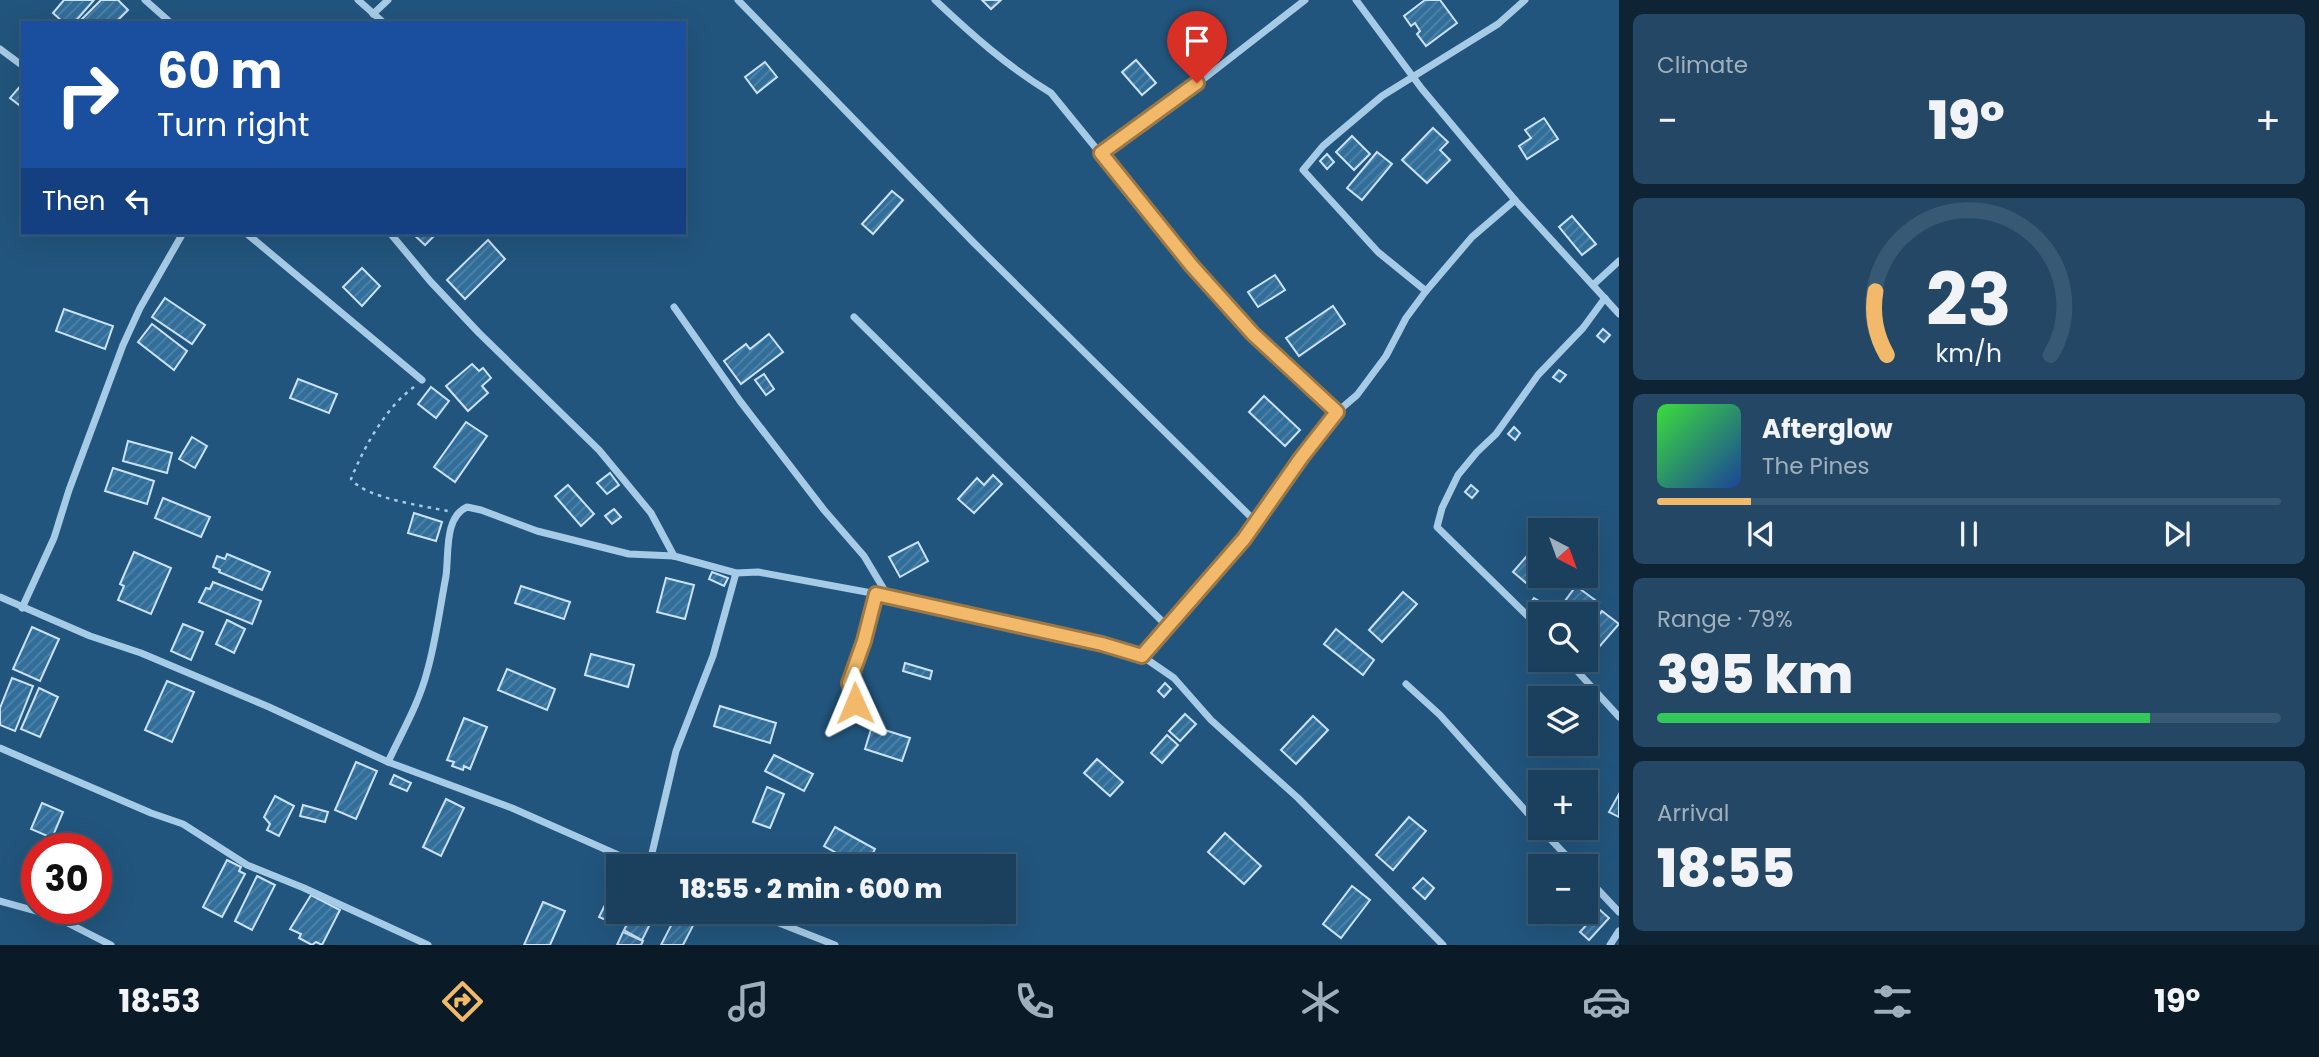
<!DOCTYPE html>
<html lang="en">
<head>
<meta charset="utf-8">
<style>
	body { margin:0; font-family:Poppins,sans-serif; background:#234764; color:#f1f3f6; height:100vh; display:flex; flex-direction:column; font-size:26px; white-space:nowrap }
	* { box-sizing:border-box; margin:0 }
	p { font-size:23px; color:#9fafbc }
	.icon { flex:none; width:38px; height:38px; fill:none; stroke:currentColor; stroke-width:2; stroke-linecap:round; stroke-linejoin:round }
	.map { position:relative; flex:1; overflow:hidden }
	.drawer { display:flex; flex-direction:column; gap:14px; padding:14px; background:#0e2334; width:700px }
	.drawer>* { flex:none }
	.hud { position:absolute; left:21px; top:21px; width:665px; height:214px; border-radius:0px; box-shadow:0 7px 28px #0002,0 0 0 2px #385973; background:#1a4fa0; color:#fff; overflow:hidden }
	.needle { width:46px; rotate:139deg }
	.buttons { position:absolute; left:1528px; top:518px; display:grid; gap:14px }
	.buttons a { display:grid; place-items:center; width:70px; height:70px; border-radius:0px; background:#1a405e; box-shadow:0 7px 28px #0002,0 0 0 2px #385973; font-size:35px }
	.speed { position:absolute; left:21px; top:833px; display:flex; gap:14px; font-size:35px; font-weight:700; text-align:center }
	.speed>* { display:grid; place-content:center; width:91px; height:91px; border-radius:50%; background:#1a405e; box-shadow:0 7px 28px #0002,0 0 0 2px #385973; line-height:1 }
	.speed .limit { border:10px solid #d22; background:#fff; color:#111 }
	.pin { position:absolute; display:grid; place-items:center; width:60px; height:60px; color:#fff; margin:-72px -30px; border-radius:50% 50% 50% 0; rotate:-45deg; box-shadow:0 0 7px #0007 }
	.pin .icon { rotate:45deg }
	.me { position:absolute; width:77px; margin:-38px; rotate:359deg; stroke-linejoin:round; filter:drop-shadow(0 0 5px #0008) }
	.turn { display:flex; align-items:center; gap:24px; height:147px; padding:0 21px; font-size:32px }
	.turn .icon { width:91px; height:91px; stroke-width:2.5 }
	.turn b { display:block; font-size:49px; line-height:60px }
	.then { display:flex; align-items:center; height:66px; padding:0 21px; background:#0003; gap:14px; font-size:26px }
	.big { font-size:52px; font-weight:800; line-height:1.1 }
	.drawer .tile { flex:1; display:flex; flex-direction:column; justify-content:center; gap:10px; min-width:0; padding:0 24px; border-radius:10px; background:#234764 }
	.drawer .dial { align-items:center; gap:0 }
	.dial svg { height:182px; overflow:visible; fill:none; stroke:#385973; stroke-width:7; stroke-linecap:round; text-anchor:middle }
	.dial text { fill:#f1f3f6; stroke:none }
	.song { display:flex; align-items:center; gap:21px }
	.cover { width:84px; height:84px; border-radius:10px; background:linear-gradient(135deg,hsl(120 70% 55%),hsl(220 70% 35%)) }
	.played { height:7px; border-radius:4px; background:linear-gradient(90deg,#f1b969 15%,#385973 15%) }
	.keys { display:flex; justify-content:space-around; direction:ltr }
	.heat { display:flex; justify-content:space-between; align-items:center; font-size:38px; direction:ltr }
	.charge { height:10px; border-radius:5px; background:linear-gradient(90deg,#34c759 79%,#385973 0) }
	.trip { position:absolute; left:606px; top:854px; width:410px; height:70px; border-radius:0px; background:#1a405e; box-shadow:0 7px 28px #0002,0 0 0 2px #385973; font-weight:800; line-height:70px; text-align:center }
	.tabs { display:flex; height:112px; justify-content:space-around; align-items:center; background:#0a1a26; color:#9fafbc }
	.tabs .icon { width:49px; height:49px }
	.tabs .current { color:#f1b969 }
	.tabs b { font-size:32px; color:#f1f3f6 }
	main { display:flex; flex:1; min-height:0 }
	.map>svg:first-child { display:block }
	.building { fill:url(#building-hatch); stroke:#cae2f5; stroke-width:2 }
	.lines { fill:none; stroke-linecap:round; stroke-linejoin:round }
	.path { stroke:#a6cbe6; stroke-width:2.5; stroke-dasharray:3.5 5; stroke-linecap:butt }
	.street { stroke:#a6cbe6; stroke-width:7 }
	.route-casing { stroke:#9d7844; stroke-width:18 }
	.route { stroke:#f1b969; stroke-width:12 }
</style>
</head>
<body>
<main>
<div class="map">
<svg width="1619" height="945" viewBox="0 0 1619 945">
	<defs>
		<pattern id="building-hatch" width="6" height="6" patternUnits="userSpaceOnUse" patternTransform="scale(1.75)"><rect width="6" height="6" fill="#326e9a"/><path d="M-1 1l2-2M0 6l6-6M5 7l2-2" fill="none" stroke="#5184a9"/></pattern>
	</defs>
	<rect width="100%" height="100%" fill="#22557d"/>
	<g class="building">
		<polygon points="64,0 94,0 74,23 64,23 53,13"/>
		<polygon points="101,0 118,0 128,10 115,23 86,23 82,19"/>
		<polygon points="982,0 1001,0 991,9"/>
		<polygon points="1425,0 1440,0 1457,23 1426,46 1417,34 1420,31 1415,23 1411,26 1404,16"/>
		<polygon points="1136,60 1156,83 1142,95 1122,72"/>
		<polygon points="765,62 777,77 757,93 745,77"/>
		<polygon points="23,83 23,108 10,98"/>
		<polygon points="1544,118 1558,139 1527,159 1519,146 1531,138 1525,130"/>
		<polygon points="1433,128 1448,142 1440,150 1450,160 1427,183 1402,160"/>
		<polygon points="1352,136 1370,154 1354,170 1336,152"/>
		<polygon points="1377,152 1392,164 1362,200 1347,188"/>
		<polygon points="1327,154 1334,162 1327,169 1320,161"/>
		<polygon points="892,191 903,200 873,234 862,224"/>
		<polygon points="1572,216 1596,244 1582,255 1559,227"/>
		<polygon points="412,233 437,233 425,245"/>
		<polygon points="488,240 505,259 465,299 447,280"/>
		<polygon points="362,268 380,286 362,306 343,287"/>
		<polygon points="1275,275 1285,290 1258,307 1248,292"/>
		<polygon points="165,298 205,325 192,344 152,317"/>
		<polygon points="1333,306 1345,324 1299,356 1286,338"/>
		<polygon points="64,309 113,326 105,349 56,331"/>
		<polygon points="152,324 187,351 174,370 138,342"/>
		<polygon points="1603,329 1610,335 1604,342 1597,336"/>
		<polygon points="769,334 783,352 741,384 724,361 746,344 750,349"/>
		<polygon points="472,364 479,371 483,368 491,378 482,386 488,393 468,411 446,386"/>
		<polygon points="1559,370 1566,375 1560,382 1553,377"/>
		<polygon points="764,374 774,389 766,395 755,380"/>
		<polygon points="298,379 337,394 329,413 290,398"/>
		<polygon points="431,387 449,401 436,418 418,404"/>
		<polygon points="1264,396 1300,430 1285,446 1249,412"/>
		<polygon points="466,422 487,436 455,482 434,467"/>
		<polygon points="1514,427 1520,433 1515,440 1508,434"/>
		<polygon points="192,437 207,446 195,468 179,459"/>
		<polygon points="128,441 172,453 167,473 123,461"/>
		<polygon points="113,468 154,481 147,504 105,491"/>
		<polygon points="610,473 619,485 607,494 597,483"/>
		<polygon points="993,475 1002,484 974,513 958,499 977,478 984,485"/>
		<polygon points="568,485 594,514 581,526 555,496"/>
		<polygon points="1471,485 1478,491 1472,498 1465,492"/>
		<polygon points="163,498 210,517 201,537 155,518"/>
		<polygon points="614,509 621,517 612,524 605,516"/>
		<polygon points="414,513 442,522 436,541 408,533"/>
		<polygon points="1540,541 1540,576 1531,587 1513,572"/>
		<polygon points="918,542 928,561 900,577 889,557"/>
		<polygon points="134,552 171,568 151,614 118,600 124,586 120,584"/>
		<polygon points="227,554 270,572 262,590 219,572 220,570 213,567 217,556 225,559"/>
		<polygon points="712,572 728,578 724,586 709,579"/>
		<polygon points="666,578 694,585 685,619 657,612"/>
		<polygon points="213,582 261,601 252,624 199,602 206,588 210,589"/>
		<polygon points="521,586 570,602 564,619 515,603"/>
		<polygon points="1576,586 1599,603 1586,622 1586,614 1561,614 1557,612"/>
		<polygon points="1403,592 1417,604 1382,642 1369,630"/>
		<polygon points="1534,598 1539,601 1532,611 1527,608"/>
		<polygon points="1602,611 1619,624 1586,662 1584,660 1586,660 1586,631"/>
		<polygon points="227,620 245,629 234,653 216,644"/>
		<polygon points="183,624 203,632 191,660 171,651"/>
		<polygon points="32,627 59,639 40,681 13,669"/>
		<polygon points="1336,629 1374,660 1363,675 1324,644"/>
		<polygon points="591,654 634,665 628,687 585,675"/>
		<polygon points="905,663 932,671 930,679 903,671"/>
		<polygon points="507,669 555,689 547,710 498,690"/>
		<polygon points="12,678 33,686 15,731 0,725 0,708"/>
		<polygon points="167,681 194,692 172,742 145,730"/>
		<polygon points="1165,683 1171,689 1164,697 1158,691"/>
		<polygon points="39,688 58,697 40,737 21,729"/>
		<polygon points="720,706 776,723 770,743 714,726"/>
		<polygon points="1185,714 1196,724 1180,741 1169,731"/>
		<polygon points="1313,716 1328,730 1296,764 1281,750"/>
		<polygon points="464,718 487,727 470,769 464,766 463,770 452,766 454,762 447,760"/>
		<polygon points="872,726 910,738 902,761 865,749"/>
		<polygon points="1167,735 1178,745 1162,763 1151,753"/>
		<polygon points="774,755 813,774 804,791 765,771"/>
		<polygon points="1097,759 1123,782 1110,796 1084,773"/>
		<polygon points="356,762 377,771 356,819 335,810"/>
		<polygon points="394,775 411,783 407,791 390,784"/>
		<polygon points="767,787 784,794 770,828 753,822"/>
		<polygon points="1619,794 1619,817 1609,812"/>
		<polygon points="275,796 294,806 279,836 267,830 270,824 264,817"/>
		<polygon points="446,799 464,808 441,856 423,847"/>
		<polygon points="42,803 63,812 52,838 31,829"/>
		<polygon points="303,805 328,812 325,822 300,816"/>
		<polygon points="1409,817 1426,831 1393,870 1376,855"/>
		<polygon points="835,827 875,849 866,866 860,866 824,846"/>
		<polygon points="1225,833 1261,866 1244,884 1208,852"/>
		<polygon points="227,860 241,867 239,871 245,874 222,917 203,907"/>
		<polygon points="257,876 275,885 252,930 235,921"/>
		<polygon points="1423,878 1434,888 1425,899 1413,888"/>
		<polygon points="618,879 618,912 621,912 615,924 599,917"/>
		<polygon points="1352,886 1370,900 1341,938 1323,924"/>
		<polygon points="311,895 340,910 322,945 316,942 312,945 299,938 301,934 290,929"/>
		<polygon points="543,902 565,911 550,945 524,945"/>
		<polygon points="1600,910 1609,918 1589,940 1580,932"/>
		<polygon points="633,912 656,912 642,940 624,930"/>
		<polygon points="678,912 700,912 683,945 661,945"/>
		<polygon points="623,932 643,941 641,945 617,945"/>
	</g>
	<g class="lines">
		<path class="path" d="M414 387C386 407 364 447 351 479 365 498 423 506 448 511"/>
		<g class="street">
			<polyline points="145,0 171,23"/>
			<polyline points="358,0 384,23"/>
			<polyline points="738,0 974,243 1257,523"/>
			<path d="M935 0C971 34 1008 67 1051 93L1192 266 1253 335 1337 412"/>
			<polyline points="1356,0 1422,89 1515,200 1619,314"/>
			<polyline points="373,14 388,0"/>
			<polyline points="0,49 23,66"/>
			<polyline points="1101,153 1197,84 1305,0"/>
			<polyline points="246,233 422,380"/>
			<polyline points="390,233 430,281 479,333 599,450 651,513 674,556"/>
			<polyline points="1593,285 1619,261"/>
			<polyline points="1426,291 1378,252 1303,170 1323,146 1382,96 1498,24 1525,0"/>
			<polyline points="674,307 740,401 824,510 864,556 888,596"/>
			<polyline points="854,317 1168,627"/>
			<polyline points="0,597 90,636 141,653 269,707 388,762 512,808 643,866"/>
			<polyline points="22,608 54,538 69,490 123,345 140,308 183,233"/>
			<polyline points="1540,628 1437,527 1442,508 1458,475 1477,452 1496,434 1538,375 1583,328 1605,298"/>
			<polyline points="1142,656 1219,571 1257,523 1301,458 1337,412 1357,395 1386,356 1406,318 1426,291 1472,237 1515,200"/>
			<polyline points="1567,660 1619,717"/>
			<polyline points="1406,684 1440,715 1540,827"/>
			<polyline points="865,712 855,703 849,683 864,641 876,594"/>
			<polyline points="0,748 151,813 183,824 247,865 304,888 428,945"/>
			<path d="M388 762C402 732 419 703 427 672 436 641 440 607 446 576 449 554 444 517 467 507L481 510 537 531 629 554 674 556 736 573 758 572 888 596 1102 644 1142 656 1174 678 1211 720 1298 798 1443 945"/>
			<polyline points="1540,828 1576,866"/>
			<polyline points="649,866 676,751 713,656 736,573"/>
			<polyline points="1586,877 1619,912"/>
			<polyline points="0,901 54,916 111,945"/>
			<polyline points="751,912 835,945"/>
			<polyline points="1610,945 1619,931"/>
		</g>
	</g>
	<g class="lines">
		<defs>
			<polyline id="route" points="855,703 849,683 864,641 876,594 1102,644 1142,656 1244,539 1301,458 1337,412 1253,334 1192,266 1101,153 1197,83"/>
		</defs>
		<use href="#route" class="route-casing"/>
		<use href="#route" class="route"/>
	</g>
</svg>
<div class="buttons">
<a><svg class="needle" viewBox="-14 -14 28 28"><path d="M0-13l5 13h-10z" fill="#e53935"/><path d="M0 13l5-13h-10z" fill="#9fafbc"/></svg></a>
<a><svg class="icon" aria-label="search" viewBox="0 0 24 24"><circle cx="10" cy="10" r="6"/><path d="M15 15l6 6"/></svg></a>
<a><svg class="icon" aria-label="layers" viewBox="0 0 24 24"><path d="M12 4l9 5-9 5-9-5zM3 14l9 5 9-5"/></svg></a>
<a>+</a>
<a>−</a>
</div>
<div class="speed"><div class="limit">30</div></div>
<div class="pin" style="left:1197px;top:83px;background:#d93025"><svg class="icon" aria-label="arrive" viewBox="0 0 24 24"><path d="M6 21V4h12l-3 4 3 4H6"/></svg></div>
<svg class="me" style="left:855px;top:703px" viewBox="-20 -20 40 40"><path d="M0-17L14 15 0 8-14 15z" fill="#f1b969" stroke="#fff" stroke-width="4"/></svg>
<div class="trip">18:55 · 2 min · 600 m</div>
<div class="hud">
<div class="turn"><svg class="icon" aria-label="right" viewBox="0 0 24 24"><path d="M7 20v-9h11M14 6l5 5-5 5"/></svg><div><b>60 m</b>Turn right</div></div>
<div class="then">Then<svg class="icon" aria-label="left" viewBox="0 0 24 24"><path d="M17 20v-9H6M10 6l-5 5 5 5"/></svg></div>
</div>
</div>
<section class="drawer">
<div class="tile"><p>Climate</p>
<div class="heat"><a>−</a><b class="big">19°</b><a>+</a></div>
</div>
<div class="tile dial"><svg viewBox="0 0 100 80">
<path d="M14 69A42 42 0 1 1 86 69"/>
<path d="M14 69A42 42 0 0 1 9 41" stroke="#f1b969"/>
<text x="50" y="56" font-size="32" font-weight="700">23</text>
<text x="50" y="72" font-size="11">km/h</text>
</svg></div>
<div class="tile">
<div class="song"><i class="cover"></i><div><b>Afterglow</b><p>The Pines</p></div></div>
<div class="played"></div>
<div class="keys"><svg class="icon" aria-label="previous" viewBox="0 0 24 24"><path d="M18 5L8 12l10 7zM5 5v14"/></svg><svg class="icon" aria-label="pause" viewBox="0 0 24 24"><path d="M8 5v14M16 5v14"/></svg><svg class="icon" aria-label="next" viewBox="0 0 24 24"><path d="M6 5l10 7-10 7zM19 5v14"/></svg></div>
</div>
<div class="tile"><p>Range · 79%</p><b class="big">395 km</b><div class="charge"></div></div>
<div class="tile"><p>Arrival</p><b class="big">18:55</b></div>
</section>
</main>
<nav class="tabs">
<b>18:53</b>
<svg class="icon current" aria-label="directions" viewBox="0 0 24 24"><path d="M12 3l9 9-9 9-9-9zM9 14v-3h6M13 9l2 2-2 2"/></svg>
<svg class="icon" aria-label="music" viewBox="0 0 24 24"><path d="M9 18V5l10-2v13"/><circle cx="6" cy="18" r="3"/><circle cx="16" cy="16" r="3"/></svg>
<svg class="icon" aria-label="phone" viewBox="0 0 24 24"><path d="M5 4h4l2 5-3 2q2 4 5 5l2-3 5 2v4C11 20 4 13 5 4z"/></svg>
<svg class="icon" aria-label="climate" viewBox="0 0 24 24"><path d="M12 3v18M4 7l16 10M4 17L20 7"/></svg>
<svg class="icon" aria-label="car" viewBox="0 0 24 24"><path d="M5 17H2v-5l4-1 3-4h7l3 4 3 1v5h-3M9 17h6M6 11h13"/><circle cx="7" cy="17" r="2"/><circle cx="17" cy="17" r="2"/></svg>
<svg class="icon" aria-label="filters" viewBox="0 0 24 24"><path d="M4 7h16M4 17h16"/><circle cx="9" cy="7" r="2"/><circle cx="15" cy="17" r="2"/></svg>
<b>19°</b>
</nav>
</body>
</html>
